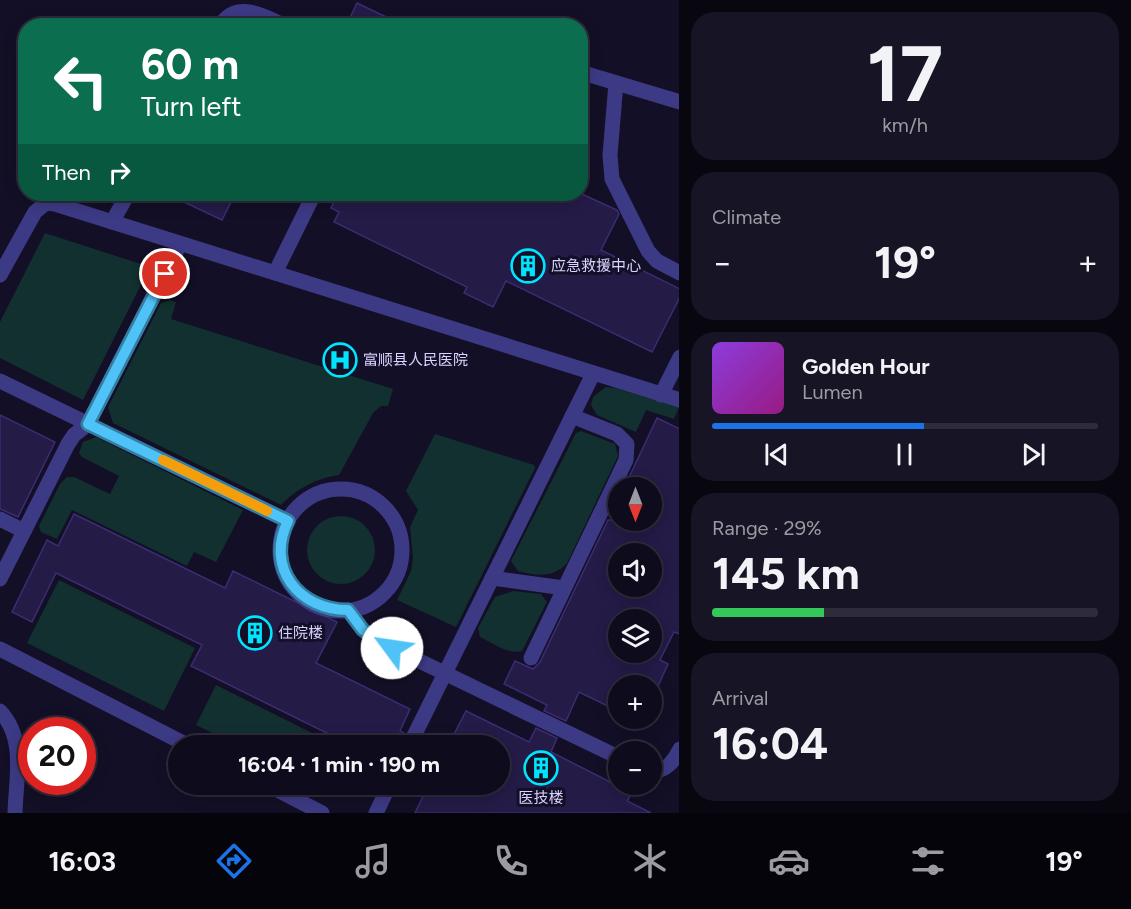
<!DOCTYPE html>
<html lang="en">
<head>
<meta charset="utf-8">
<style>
	body { margin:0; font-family:Figtree,"Noto Sans SC",sans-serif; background:#171425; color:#f1f3f6; height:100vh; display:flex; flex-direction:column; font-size:22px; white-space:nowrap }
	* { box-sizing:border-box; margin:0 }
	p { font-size:20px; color:#9b9ba3 }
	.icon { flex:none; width:33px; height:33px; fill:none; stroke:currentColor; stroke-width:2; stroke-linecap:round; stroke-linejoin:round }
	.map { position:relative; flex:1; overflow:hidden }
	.sheet { display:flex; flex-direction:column; gap:12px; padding:12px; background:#08060f; width:452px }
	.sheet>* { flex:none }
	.hud { position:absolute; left:18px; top:18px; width:570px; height:183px; border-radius:24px; box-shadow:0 3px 15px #0003,0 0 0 2px #2e2b3b; background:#0b6e4f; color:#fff; overflow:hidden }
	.needle { width:39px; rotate:180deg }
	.tools { position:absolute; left:608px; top:477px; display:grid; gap:12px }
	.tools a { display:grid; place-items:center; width:54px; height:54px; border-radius:50%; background:#0e0b1c; box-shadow:0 3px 15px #0003,0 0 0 2px #2e2b3b; font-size:30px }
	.speed { position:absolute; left:18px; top:717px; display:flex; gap:12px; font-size:30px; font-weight:700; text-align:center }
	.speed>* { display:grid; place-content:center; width:78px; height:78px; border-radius:50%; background:#0e0b1c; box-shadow:0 3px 15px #0003,0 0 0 2px #2e2b3b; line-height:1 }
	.speed .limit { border:9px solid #d22; background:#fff; color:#111 }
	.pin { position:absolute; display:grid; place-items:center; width:51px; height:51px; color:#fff; margin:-26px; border:3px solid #fff; border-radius:50%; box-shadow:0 2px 6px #0007 }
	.me { position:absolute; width:66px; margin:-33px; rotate:301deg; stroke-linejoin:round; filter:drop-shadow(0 0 4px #0008) }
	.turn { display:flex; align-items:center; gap:21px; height:126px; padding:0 24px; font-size:27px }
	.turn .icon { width:78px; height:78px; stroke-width:2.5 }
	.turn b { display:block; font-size:42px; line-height:51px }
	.then { display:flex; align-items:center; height:57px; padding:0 24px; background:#0003; gap:12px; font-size:22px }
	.big { font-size:45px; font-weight:700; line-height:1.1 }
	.sheet .tile { flex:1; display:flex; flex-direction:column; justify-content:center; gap:9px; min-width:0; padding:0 21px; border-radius:24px; background:#171425 }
	.sheet .dial { align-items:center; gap:0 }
	.dial b { font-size:78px; line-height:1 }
	.song { display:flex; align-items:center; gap:18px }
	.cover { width:72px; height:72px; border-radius:9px; background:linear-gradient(135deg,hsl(270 70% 55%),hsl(310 70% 35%)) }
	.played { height:6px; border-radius:3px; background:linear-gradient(90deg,#1a73e8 55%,#2e2b3b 55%) }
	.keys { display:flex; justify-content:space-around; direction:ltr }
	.heat { display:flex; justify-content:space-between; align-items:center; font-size:33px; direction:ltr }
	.charge { height:9px; border-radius:4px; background:linear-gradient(90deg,#34c759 29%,#2e2b3b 0) }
	.trip { position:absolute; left:168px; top:735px; width:342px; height:60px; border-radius:30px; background:#0e0b1c; box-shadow:0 3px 15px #0003,0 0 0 2px #2e2b3b; font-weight:700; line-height:60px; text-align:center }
	.dock { display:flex; height:96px; justify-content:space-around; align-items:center; background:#06040b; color:#9b9ba3 }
	.dock .icon { width:42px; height:42px }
	.dock .on { color:#1a73e8 }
	.dock b { font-size:27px; color:#f1f3f6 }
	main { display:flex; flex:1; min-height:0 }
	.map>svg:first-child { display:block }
	.green { fill:#12302f }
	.building { fill:#241b47; stroke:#3b2d73; stroke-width:1.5; fill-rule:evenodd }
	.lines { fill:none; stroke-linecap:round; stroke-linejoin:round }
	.minor { stroke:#3d3a85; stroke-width:15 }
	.route-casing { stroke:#337fa1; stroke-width:15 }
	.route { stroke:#4fc3f7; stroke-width:10 }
	.slow { stroke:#f59e0b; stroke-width:10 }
	.labels { text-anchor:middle; stroke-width:6; stroke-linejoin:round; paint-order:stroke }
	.poi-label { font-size:15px; fill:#d9d4ff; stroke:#130f26; text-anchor:start }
</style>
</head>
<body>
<main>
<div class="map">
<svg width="680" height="813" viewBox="0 0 680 813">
	<rect width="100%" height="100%" fill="#130f26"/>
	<g class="green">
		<polygon points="45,233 150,267 83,400 0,358 0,322"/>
		<path d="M170 300 176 302 171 319 393 389 388 406H381L373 413 339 475C317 478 296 489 281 505L113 423 108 407 161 303Z"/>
		<polygon points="606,387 615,388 679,407 674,419 646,410 636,432 597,415 591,405 593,397"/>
		<path d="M581 431 615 444 618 456 567 563C554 578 536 576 518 571L511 561 576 433Z"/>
		<polygon points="435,434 534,465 535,468 456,627 397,600 411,571 413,558 410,527 418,510 406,491"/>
		<polygon points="96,437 243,510 216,562 194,552 187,566 72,510 57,539 41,532 39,526 60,484 67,477 74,477 110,494 119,476 82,457 79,453 83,442"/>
		<circle cx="341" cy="550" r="34"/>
		<polygon points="59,580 195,648 164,711 27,643"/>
		<path d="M513 591 541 594 547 602 522 651C508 655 493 643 480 637L478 628 495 597Z"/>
		<polygon points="216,685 336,745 237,745 196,725"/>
	</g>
	<g class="building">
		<polygon points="357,3 405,26 346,26"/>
		<polygon points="167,194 235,194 222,220"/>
		<polygon points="338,194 582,194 617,210 619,214 601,250 680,289 680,297 652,352 506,281 493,307 464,293 467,287 334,222 339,212 331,208"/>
		<polygon points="0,415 55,442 18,517 0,509"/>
		<path d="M657 418 680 429V634L674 632 660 660 668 664 658 686H618V711L579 692 566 721 544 711 547 705 504 684 515 661 533 669 540 662 608 520H651V488H624ZM618 554H651V586H618ZM618 620H651V652H618Z"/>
		<polygon points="74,514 225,588 233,571 337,622 316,663 410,709 400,731 404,733 399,746 353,746 191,666 202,645 56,573 32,622 12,612 47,540 58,546"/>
		<polygon points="466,711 529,742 536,728 557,738 551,752 632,793 627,801 651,813 415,813 429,784 500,784 500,746 448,746"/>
	</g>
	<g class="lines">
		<g class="minor">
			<path d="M220 26C236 0 263 15 285 26"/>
			<polyline points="417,26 420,26"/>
			<polyline points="580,72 680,102"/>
			<polyline points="616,83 610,155 612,179 648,251 657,261 680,273"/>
			<polyline points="112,222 128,194"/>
			<polyline points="275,273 314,194"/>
			<polyline points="0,275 35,212 46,203 55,204 680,400"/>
			<polyline points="0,381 288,521"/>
			<polyline points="661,395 680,357"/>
			<circle cx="341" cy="550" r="61"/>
			<polyline points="0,519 24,531"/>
			<polyline points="492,578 564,588"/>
			<polyline points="0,579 68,444 74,435 88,424 180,244"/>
			<polyline points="348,610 363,630 374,639 618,757"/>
			<polyline points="0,649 189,746"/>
			<polyline points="531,658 626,460 627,444 617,434 572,416"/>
			<path d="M0 711C26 739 16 777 15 813"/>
			<polyline points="409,746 593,374"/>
			<path d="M651 771C666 772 673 762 680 749"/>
			<polyline points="266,784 322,813"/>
			<polyline points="376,813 390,784"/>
		</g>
	</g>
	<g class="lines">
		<defs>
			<path id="route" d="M165 274 88 424 288 521C265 568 299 610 348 610L363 630 392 648"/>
		</defs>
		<use href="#route" class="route-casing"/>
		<use href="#route" class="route"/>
		<polyline class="slow" points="163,460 267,511"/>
	</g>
	<defs>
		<symbol id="building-ring" viewBox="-11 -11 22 22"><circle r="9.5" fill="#130f26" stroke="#00e5ff" stroke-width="1.5"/><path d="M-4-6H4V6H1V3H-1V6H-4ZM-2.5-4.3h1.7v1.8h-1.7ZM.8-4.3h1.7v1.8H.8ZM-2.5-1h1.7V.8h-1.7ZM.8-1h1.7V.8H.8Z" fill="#00e5ff"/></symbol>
		<symbol id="hospital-ring" viewBox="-11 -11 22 22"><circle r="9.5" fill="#130f26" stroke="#00e5ff" stroke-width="1.5"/><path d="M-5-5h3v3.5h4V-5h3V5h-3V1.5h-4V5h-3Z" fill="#00e5ff"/></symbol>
	</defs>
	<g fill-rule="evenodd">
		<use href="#building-ring" x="509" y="247" width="38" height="38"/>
		<use href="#hospital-ring" x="321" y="341" width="38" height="38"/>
		<use href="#building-ring" x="236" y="614" width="38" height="38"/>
		<use href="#building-ring" x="522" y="749" width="38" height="38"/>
	</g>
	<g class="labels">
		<g class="poi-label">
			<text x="551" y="271">应急救援中心</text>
			<text x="363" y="365">富顺县人民医院</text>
			<text x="278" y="638">住院楼</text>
			<text x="541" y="803" text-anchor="middle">医技楼</text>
		</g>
	</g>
</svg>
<div class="tools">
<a><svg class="needle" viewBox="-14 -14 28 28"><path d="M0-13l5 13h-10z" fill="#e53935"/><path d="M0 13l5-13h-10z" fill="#9b9ba3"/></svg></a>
<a><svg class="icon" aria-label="sound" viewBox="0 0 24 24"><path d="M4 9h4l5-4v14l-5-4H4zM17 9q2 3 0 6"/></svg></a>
<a><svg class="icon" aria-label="layers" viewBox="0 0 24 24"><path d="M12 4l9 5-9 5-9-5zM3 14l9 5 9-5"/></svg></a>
<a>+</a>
<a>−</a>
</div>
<div class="speed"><div class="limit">20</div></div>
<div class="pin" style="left:165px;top:274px;background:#d93025"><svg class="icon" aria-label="arrive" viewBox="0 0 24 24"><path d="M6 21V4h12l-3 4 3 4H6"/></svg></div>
<svg class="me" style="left:392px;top:648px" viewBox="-20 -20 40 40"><circle r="19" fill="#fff"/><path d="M0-13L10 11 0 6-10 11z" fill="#4fc3f7"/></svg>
<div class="trip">16:04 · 1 min · 190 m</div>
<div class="hud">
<div class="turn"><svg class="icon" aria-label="left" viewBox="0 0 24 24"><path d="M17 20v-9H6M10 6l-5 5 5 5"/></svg><div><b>60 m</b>Turn left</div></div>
<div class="then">Then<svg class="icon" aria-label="right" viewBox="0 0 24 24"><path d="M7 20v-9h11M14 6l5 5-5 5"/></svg></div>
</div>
</div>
<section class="sheet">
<div class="tile dial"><b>17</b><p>km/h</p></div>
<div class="tile"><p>Climate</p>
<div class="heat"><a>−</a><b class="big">19°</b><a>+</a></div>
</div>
<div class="tile">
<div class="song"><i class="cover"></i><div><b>Golden Hour</b><p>Lumen</p></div></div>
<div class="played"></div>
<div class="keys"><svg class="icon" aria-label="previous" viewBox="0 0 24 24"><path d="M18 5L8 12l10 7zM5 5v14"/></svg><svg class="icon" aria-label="pause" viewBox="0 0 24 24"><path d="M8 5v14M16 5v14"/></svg><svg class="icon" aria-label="next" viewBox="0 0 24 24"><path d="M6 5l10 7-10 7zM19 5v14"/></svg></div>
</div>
<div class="tile"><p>Range · 29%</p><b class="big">145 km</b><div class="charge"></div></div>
<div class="tile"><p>Arrival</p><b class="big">16:04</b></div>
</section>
</main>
<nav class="dock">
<b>16:03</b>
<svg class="icon on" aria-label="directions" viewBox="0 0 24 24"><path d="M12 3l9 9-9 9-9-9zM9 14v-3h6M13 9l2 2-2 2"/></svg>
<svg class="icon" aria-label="music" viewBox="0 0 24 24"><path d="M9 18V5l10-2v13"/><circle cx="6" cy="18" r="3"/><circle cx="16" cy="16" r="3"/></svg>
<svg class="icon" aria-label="phone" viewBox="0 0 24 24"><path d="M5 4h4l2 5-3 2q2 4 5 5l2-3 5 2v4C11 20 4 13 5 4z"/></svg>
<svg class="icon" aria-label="climate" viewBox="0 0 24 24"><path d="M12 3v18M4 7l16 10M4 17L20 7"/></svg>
<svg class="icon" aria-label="car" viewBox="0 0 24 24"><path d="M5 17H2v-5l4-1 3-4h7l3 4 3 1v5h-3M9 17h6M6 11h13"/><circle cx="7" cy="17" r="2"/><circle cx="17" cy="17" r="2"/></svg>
<svg class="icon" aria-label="filters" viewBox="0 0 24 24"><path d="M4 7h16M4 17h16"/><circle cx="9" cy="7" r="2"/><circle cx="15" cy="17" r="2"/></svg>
<b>19°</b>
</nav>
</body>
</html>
